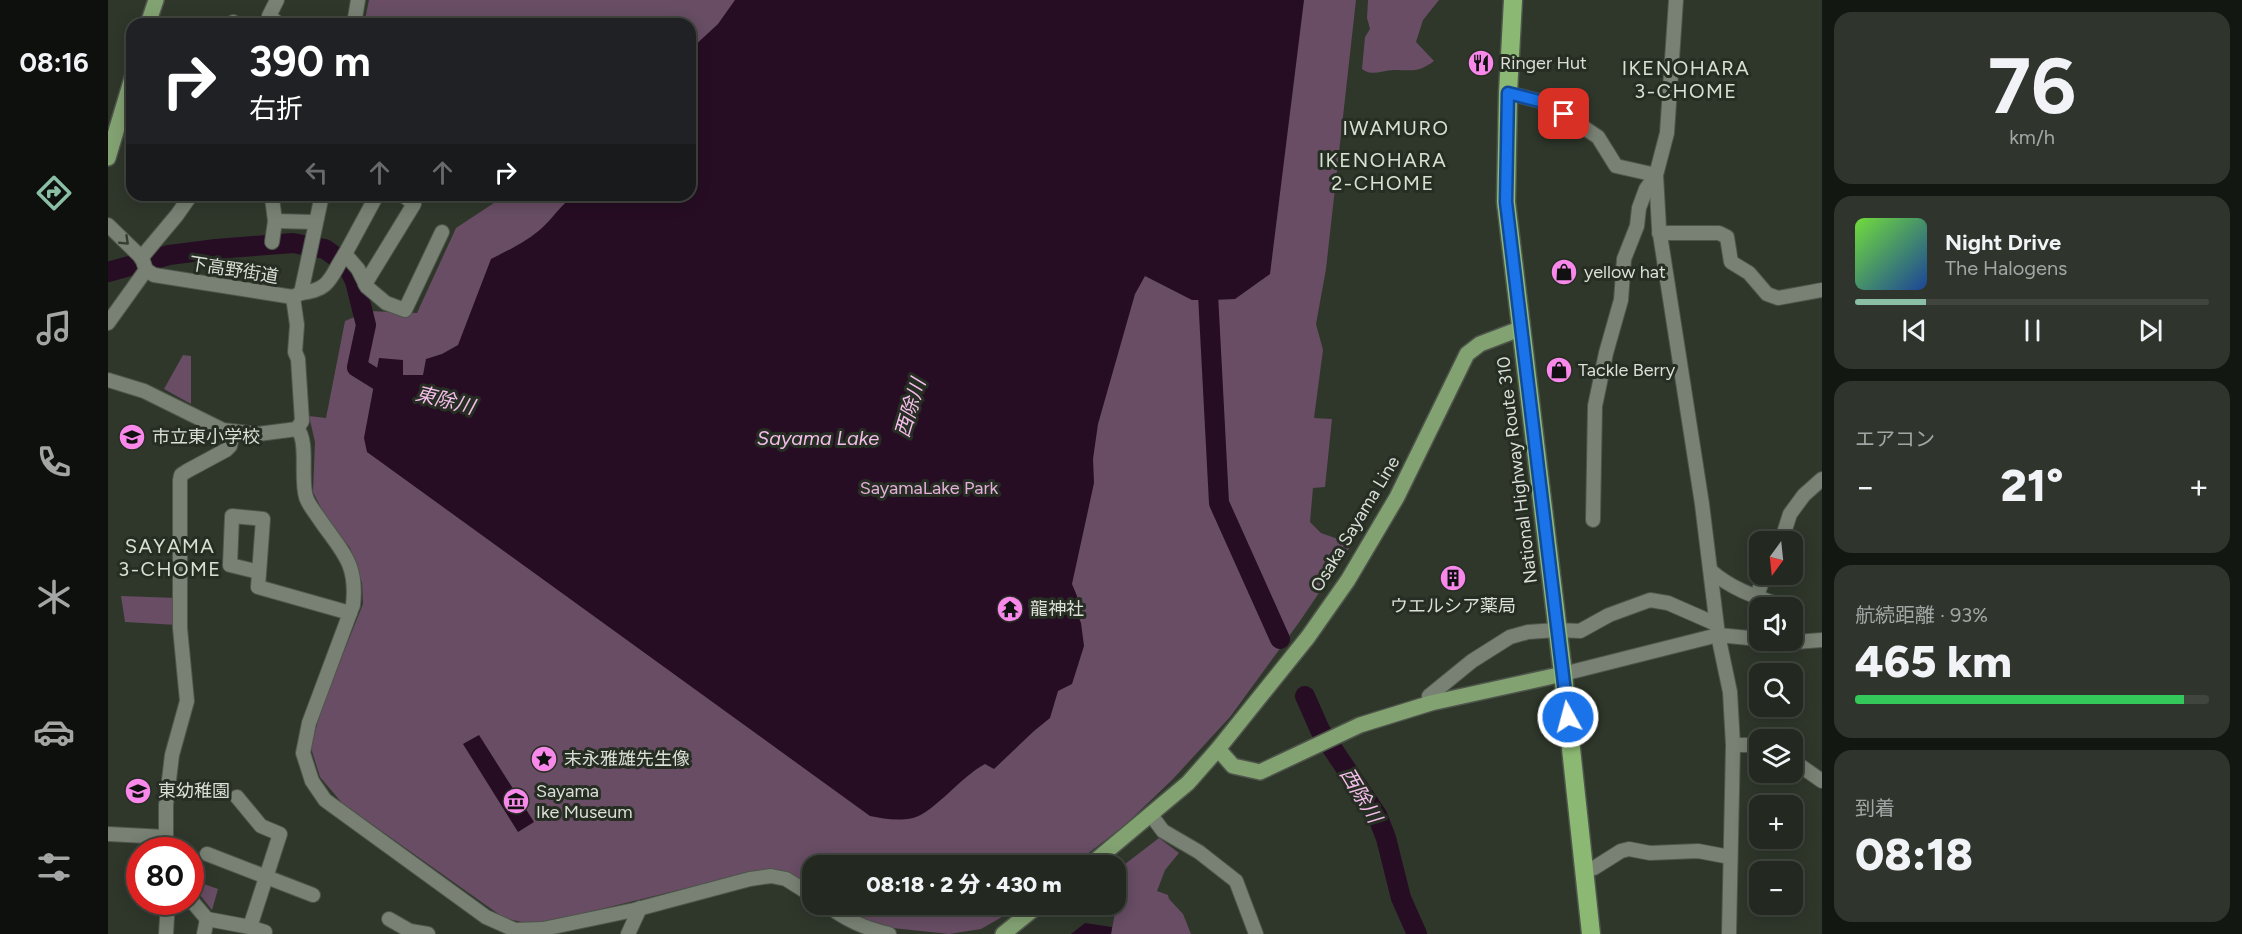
<!DOCTYPE html>
<html lang="ja">
<head>
<meta charset="utf-8">
<style>
	body { margin:0; font-family:Figtree,"Noto Sans JP",sans-serif; background:#2f352d; color:#f1f3f6; height:100vh; display:flex; flex-direction:column; font-size:22px; white-space:nowrap }
	* { box-sizing:border-box; margin:0 }
	p { font-size:20px; color:#a3a6a5 }
	.icon { flex:none; width:33px; height:33px; fill:none; stroke:currentColor; stroke-width:2; stroke-linecap:round; stroke-linejoin:round }
	.map { position:relative; flex:1; overflow:hidden }
	.panel { display:flex; flex-direction:column; gap:12px; padding:12px; background:#131712; width:420px }
	.panel>* { flex:none }
	.guide { position:absolute; left:18px; top:18px; width:570px; height:183px; border-radius:18px; box-shadow:0 3px 15px #0003,0 0 0 2px #40453e; background:#202124; color:#fff; overflow:hidden }
	.needle { width:39px; rotate:195deg }
	.fabs { position:absolute; left:1641px; top:531px; display:grid; gap:12px }
	.fabs a { display:grid; place-items:center; width:54px; height:54px; border-radius:12px; background:#232920; box-shadow:0 3px 15px #0003,0 0 0 2px #40453e; font-size:30px }
	.speed { position:absolute; left:18px; top:837px; display:flex; gap:12px; font-size:30px; font-weight:700; text-align:center }
	.speed>* { display:grid; place-content:center; width:78px; height:78px; border-radius:50%; background:#232920; box-shadow:0 3px 15px #0003,0 0 0 2px #40453e; line-height:1 }
	.speed .limit { border:9px solid #d22; background:#fff; color:#111 }
	.pin { position:absolute; display:grid; place-items:center; width:51px; height:51px; color:#fff; margin:-26px; border-radius:12px; box-shadow:0 3px 9px #0006 }
	.me { position:absolute; width:66px; margin:-33px; rotate:353deg; stroke-linejoin:round; filter:drop-shadow(0 0 4px #0008) }
	.turn { display:flex; align-items:center; gap:21px; height:126px; padding:0 24px; font-size:27px }
	.turn .icon { width:78px; height:78px; stroke-width:2.5 }
	.turn b { display:block; font-size:42px; line-height:51px }
	.lanes { display:flex; align-items:center; height:57px; padding:0 24px; background:#0003; justify-content:center; gap:30px; direction:ltr }
	.lanes .off { opacity:.35 }
	.big { font-size:45px; font-weight:800; line-height:1.1 }
	.panel .card { flex:1; display:flex; flex-direction:column; justify-content:center; gap:9px; min-width:0; padding:0 21px; border-radius:18px; background:#2f352d }
	.panel .dial { align-items:center; gap:0 }
	.dial b { font-size:78px; line-height:1 }
	.song { display:flex; align-items:center; gap:18px }
	.cover { width:72px; height:72px; border-radius:9px; background:linear-gradient(135deg,hsl(100 70% 55%),hsl(220 70% 35%)) }
	.played { height:6px; border-radius:3px; background:linear-gradient(90deg,#8abfa5 20%,#40453e 20%) }
	.keys { display:flex; justify-content:space-around; direction:ltr }
	.heat { display:flex; justify-content:space-between; align-items:center; font-size:33px; direction:ltr }
	.charge { height:9px; border-radius:4px; background:linear-gradient(90deg,#34c759 93%,#40453e 0) }
	.trip { position:absolute; left:694px; top:855px; width:324px; height:60px; border-radius:18px; background:#232920; box-shadow:0 3px 15px #0003,0 0 0 2px #40453e; font-weight:800; line-height:60px; text-align:center }
	main { display:flex; flex:1; min-height:0 }
	.menu { display:flex; flex-direction:column; width:108px; justify-content:space-around; align-items:center; background:#0e100d; color:#a3a6a5 }
	.menu .icon { width:42px; height:42px }
	.menu .current { color:#8abfa5 }
	.menu b { font-size:27px; color:#f1f3f6 }
	.map>svg:first-child { display:block }
	.green { fill:#684d64 }
	.water { fill:#260d23 }
	.lines { fill:none; stroke-linecap:round; stroke-linejoin:round }
	.river { stroke:#260d23; stroke-width:20 }
	.minor-casing { stroke:#4e554b; stroke-width:16 }
	.major-casing { stroke:#4e554b; stroke-width:18 }
	.highway-casing { stroke:#4e554b; stroke-width:21 }
	.minor { stroke:#788173; stroke-width:14 }
	.major { stroke:#83a272; stroke-width:15 }
	.highway { stroke:#8bb872; stroke-width:18 }
	.oneway { stroke:#363e32 }
	.route-casing { stroke:#114b97; stroke-width:15 }
	.route { stroke:#1a73e8; stroke-width:10 }
	.labels { text-anchor:middle; stroke-width:6; stroke-linejoin:round; paint-order:stroke }
	.poi-label { font-size:18px; fill:#dadfd7; stroke:#262d22; text-anchor:start }
	.street-label { font-size:18px; fill:#dadfd7; stroke:#262d22 }
	.park-label { font-size:18px; fill:#e5afdc; stroke:#262d22 }
	.neighbourhood-label { font-size:20px; letter-spacing:1.5px; fill:#d6e1d1; stroke:#262d22 }
	.water-label { font-size:20px; font-style:italic; fill:#f4bdeb; stroke:#262d22 }
</style>
</head>
<body>
<main>
<nav class="menu">
<b>08:16</b>
<svg class="icon current" aria-label="directions" viewBox="0 0 24 24"><path d="M12 3l9 9-9 9-9-9zM9 14v-3h6M13 9l2 2-2 2"/></svg>
<svg class="icon" aria-label="music" viewBox="0 0 24 24"><path d="M9 18V5l10-2v13"/><circle cx="6" cy="18" r="3"/><circle cx="16" cy="16" r="3"/></svg>
<svg class="icon" aria-label="phone" viewBox="0 0 24 24"><path d="M5 4h4l2 5-3 2q2 4 5 5l2-3 5 2v4C11 20 4 13 5 4z"/></svg>
<svg class="icon" aria-label="climate" viewBox="0 0 24 24"><path d="M12 3v18M4 7l16 10M4 17L20 7"/></svg>
<svg class="icon" aria-label="car" viewBox="0 0 24 24"><path d="M5 17H2v-5l4-1 3-4h7l3 4 3 1v5h-3M9 17h6M6 11h13"/><circle cx="7" cy="17" r="2"/><circle cx="17" cy="17" r="2"/></svg>
<svg class="icon" aria-label="filters" viewBox="0 0 24 24"><path d="M4 7h16M4 17h16"/><circle cx="9" cy="7" r="2"/><circle cx="15" cy="17" r="2"/></svg>
</nav>
<div class="map">
<svg width="1714" height="934" viewBox="0 0 1714 934">
	<rect width="100%" height="100%" fill="#2f372b"/>
	<g class="green">
		<path d="M261 0H1248L1218 269 1208 324 1215 350 1206 418 1224 419 1217 487 1205 488 1202 522 1213 533 1244 544 1192 621 1122 717 1064 780 1017 825 965 865 705 866V889C678 869 668 870 636 874L444 921 418 923 396 918 234 803 212 777 203 748 213 709 255 604 254 583 242 548 218 518 205 492 207 442 201 416 218 418 237 321 261 311 309 313 348 228 398 195H582V24H256Z"/>
		<path d="M1260 0H1331L1315 20 1308 42 1326 61C1310 73 1304 70 1286 70 1274 70 1264 77 1254 69L1257 37 1262 29 1259 18Z"/>
		<polygon points="75,355 83,356 83,404 56,389"/>
		<polygon points="13,596 69,598 69,625 17,622"/>
		<polygon points="1051,838 1071,853 1057,870 1049,891 1060,895 1061,899 1075,914 1083,934 1003,934 1008,908 1008,871"/>
		<polygon points="82,879 110,889 104,910 83,884"/>
		<polygon points="728,905 915,905 873,929 841,934 766,926"/>
	</g>
	<g class="water">
		<path d="M627 0H1196L1162 274 1127 299 1104 300H1084L1037 276 1027 294 990 424 985 459 986 483 964 584 969 596V613L973 623 976 646 964 684 950 691 942 718 926 731 886 769 877 764C855 775 824 814 805 818 790 821 776 819 762 816L259 452 256 438 271 358 295 360V375H315L318 359 334 354 350 345 383 259C401 250 420 241 435 227 448 215 452 204 469 195H582V70L584 48 610 24Z"/>
		<polygon points="371,735 426,822 410,832 355,744"/>
		<polygon points="977,923 1004,927 1003,934 963,934"/>
	</g>
	<g class="lines">
		<g class="river">
			<polyline points="0,272 61,255 108,249 185,243 217,249 239,265 247,281 258,325 249,367 278,385 291,388"/>
			<polyline points="1099,275 1111,503 1172,639"/>
			<polyline points="1197,696 1212,730 1269,815 1278,838 1293,898 1309,934"/>
		</g>
		<defs>
			<g id="minor">
				<polyline points="169,0 161,16 171,24"/>
				<polyline points="1568,0 1559,133 1548,175 1551,228 1594,504 1610,635 1622,692 1625,745 1621,934"/>
				<polyline points="125,22 128,24"/>
				<polyline points="246,24 250,0"/>
				<polyline points="1400,93 1439,103 1490,137 1508,166 1548,175"/>
				<polyline points="269,195 237,254 250,269 259,287 278,303 297,310 334,232"/>
				<polyline points="164,198 167,221 164,242"/>
				<polyline points="167,221 206,222"/>
				<polyline points="0,225 34,258 38,270 0,323"/>
				<polyline points="1551,233 1611,233 1619,237 1623,262 1641,273 1659,294 1670,298 1714,290"/>
				<polyline points="33,258 69,215 83,195"/>
				<polyline points="38,270 46,275 185,297"/>
				<polyline points="257,284 306,204 295,195"/>
				<path d="M193 293C223 290 222 277 237 254"/>
				<polyline points="185,297 189,325 187,352 190,359 194,421 189,429"/>
				<polyline points="185,297 193,293 214,195"/>
				<polyline points="0,380 36,391 115,430 150,434 189,429"/>
				<path d="M189 429C201 440 192 479 198 497 200 504 206 511 210 517 232 550 250 561 245 605L201 723 195 753 204 781 217 800 378 917 407 930 435 929 526 910 642 879 663 876 678 879 705 896"/>
				<polyline points="1485,520 1487,406 1498,353 1513,300 1516,259 1529,226 1531,208 1538,189 1548,175"/>
				<polyline points="1673,542 1682,514 1696,495 1714,479"/>
				<path d="M1603 571C1626 591 1652 598 1680 608"/>
				<polyline points="151,572 122,565 124,516 155,519 150,587 242,613"/>
				<polyline points="1647,639 1651,590 1657,574"/>
				<polyline points="1668,640 1687,642 1714,640"/>
				<polyline points="1455,674 1610,635 1652,639"/>
				<polyline points="1323,703 1321,696 1364,661 1402,637 1420,632 1449,630 1472,631 1501,615 1542,600 1560,603 1608,624"/>
				<polyline points="1625,745 1652,745"/>
				<polyline points="1684,760 1714,781"/>
				<polyline points="129,797 153,826 172,834 142,927 157,932"/>
				<polyline points="1043,815 1055,831 1091,852 1128,881 1148,934"/>
				<polyline points="0,834 57,837"/>
				<polyline points="58,850 58,805 64,755 79,701 72,628 72,480 73,475 79,471 118,450 122,446 125,432"/>
				<polyline points="99,854 205,895"/>
				<polyline points="1477,870 1486,868 1513,851 1521,849 1542,853 1590,851 1622,857"/>
				<polyline points="82,899 99,919 142,927"/>
				<path d="M717 904C738 920 756 928 781 934"/>
				<polyline points="281,919 302,931 320,934"/>
				<polyline points="58,934 60,902"/>
				<polyline points="96,934 99,919"/>
				<polyline points="520,934 532,908"/>
			</g>
			<g id="major">
				<polyline points="40,24 48,0"/>
				<polyline points="0,158 24,78"/>
				<polyline points="1110,749 1125,766 1152,772 1252,725 1323,703 1455,674"/>
				<polyline points="981,866 1080,783 1110,749 1200,637 1240,580 1289,497 1359,354 1372,344 1414,328"/>
				<polyline points="895,934 932,904"/>
			</g>
			<polyline id="highway" points="1405,0 1400,93 1398,202 1455,674 1483,934"/>
		</defs>
		<use href="#minor" class="minor-casing"/>
		<use href="#major" class="major-casing"/>
		<use href="#highway" class="highway-casing"/>
		<use href="#minor" class="minor"/>
		<use href="#major" class="major"/>
		<use href="#highway" class="highway"/>
	</g>
	<defs><path id="oneway-chevron" d="M-2-3.5L2.5 0L-2 3.5" fill="none" stroke-width="1.6" stroke-linecap="round" stroke-linejoin="round" transform="scale(1.5)"/></defs>
	<use class="oneway" href="#oneway-chevron" transform="translate(17 241) rotate(44)"/>
	<g class="lines">
		<defs>
			<polyline id="route" points="1456,114 1439,103 1400,93 1398,202 1460,717"/>
		</defs>
		<use href="#route" class="route-casing"/>
		<use href="#route" class="route"/>
	</g>
	<defs>
		<symbol id="restaurant-disc" viewBox="-11 -11 22 22"><circle r="9.5" fill="#f888ea" stroke="#262d22"/><path d="M-5-6h1v4h1v-4h1v4h1v-4h1v5L-1.5 .5V6h-2V.5L-5-1ZM5-6V6H3V1.5H1.5Q1.5-4 5-6Z" fill="#111"/></symbol>
		<symbol id="shop-disc" viewBox="-11 -11 22 22"><circle r="9.5" fill="#f888ea" stroke="#262d22"/><path d="M-5-2.5h2.3a2.7 3.5 0 0 1 5.4 0H5L5.5 6h-11ZM-1.5-2.5h3a1.5 2.3 0 0 0-3 0Z" fill="#111"/></symbol>
		<symbol id="school-disc" viewBox="-11 -11 22 22"><circle r="9.5" fill="#f888ea" stroke="#262d22"/><path d="M0-5L7-2L0 1L-7-2ZM-4 1L0 2.5L4 1V4Q0 6-4 4Z" fill="#111"/></symbol>
		<symbol id="building-disc" viewBox="-11 -11 22 22"><circle r="9.5" fill="#f888ea" stroke="#262d22"/><path d="M-4-6H4V6H1V3H-1V6H-4ZM-2.5-4.3h1.7v1.8h-1.7ZM.8-4.3h1.7v1.8H.8ZM-2.5-1h1.7V.8h-1.7ZM.8-1h1.7V.8H.8Z" fill="#111"/></symbol>
		<symbol id="temple-disc" viewBox="-11 -11 22 22"><circle r="9.5" fill="#f888ea" stroke="#262d22"/><path d="M0-6L5-2H3V0L6.5 2.5H4V6H1.5V3h-3V6H-4V2.5H-6.5L-3 0V-2H-5Z" fill="#111"/></symbol>
		<symbol id="sight-disc" viewBox="-11 -11 22 22"><circle r="9.5" fill="#f888ea" stroke="#262d22"/><path d="M0-6L1.8-2.2L6-1.7L2.9 1.2L3.7 5.4L0 3.3L-3.7 5.4L-2.9 1.2L-6-1.7L-1.8-2.2Z" fill="#111"/></symbol>
		<symbol id="museum-disc" viewBox="-11 -11 22 22"><circle r="9.5" fill="#f888ea" stroke="#262d22"/><path d="M0-6L6-3V-2H-6V-3ZM-5-1h2V3h-2ZM-1-1h2V3h-2ZM3-1h2V3H3ZM-6 4H6V6H-6Z" fill="#111"/></symbol>
	</defs>
	<g fill-rule="evenodd">
		<use href="#restaurant-disc" x="1358" y="48" width="30" height="30"/>
		<use href="#shop-disc" x="1441" y="257" width="30" height="30"/>
		<use href="#shop-disc" x="1436" y="355" width="30" height="30"/>
		<use href="#school-disc" x="9" y="422" width="30" height="30"/>
		<use href="#building-disc" x="1330" y="563" width="30" height="30"/>
		<use href="#temple-disc" x="887" y="594" width="30" height="30"/>
		<use href="#sight-disc" x="421" y="744" width="30" height="30"/>
		<use href="#school-disc" x="15" y="776" width="30" height="30"/>
		<use href="#museum-disc" x="393" y="786" width="30" height="30"/>
	</g>
	<g class="labels">
		<g class="poi-label">
			<text x="1392" y="69">Ringer Hut</text>
			<text x="1476" y="278">yellow hat</text>
			<text x="1470" y="376">Tackle Berry</text>
			<text x="44" y="443">市立東小学校</text>
			<text x="1345" y="612" text-anchor="middle">ウエルシア薬局</text>
			<text x="922" y="615">龍神社</text>
			<text x="456" y="765">末永雅雄先生像</text>
			<text x="50" y="797">東幼稚園</text>
			<text x="428" y="797">Sayama<tspan x="428" dy="21">Ike Museum</tspan></text>
		</g>
		<g class="street-label">
			<text transform="translate(126 270) rotate(9)" y="6">下高野街道</text>
			<text transform="translate(1409 470) rotate(-97)" y="6">National Highway Route 310</text>
			<text transform="translate(1247 524) rotate(-59)" y="6">Osaka Sayama Line</text>
		</g>
		<g class="park-label">
			<text x="821" y="494">SayamaLake Park</text>
		</g>
		<g class="neighbourhood-label">
			<text x="1578" y="75">IKENOHARA<tspan x="1578" dy="23">3-CHOME</tspan></text>
			<text x="1288" y="135">IWAMURO</text>
			<text x="1275" y="167">IKENOHARA<tspan x="1275" dy="23">2-CHOME</tspan></text>
			<text x="62" y="553">SAYAMA<tspan x="62" dy="23">3-CHOME</tspan></text>
		</g>
		<g class="water-label">
			<text transform="translate(337 400) rotate(14)" y="7">東除川</text>
			<text transform="translate(802 408) rotate(-73)" y="7">西除川</text>
			<text x="710" y="445">Sayama Lake</text>
			<text transform="translate(1253 795) rotate(59)" y="7">西除川</text>
		</g>
	</g>
</svg>
<div class="fabs">
<a><svg class="needle" viewBox="-14 -14 28 28"><path d="M0-13l5 13h-10z" fill="#e53935"/><path d="M0 13l5-13h-10z" fill="#a3a6a5"/></svg></a>
<a><svg class="icon" aria-label="sound" viewBox="0 0 24 24"><path d="M4 9h4l5-4v14l-5-4H4zM17 9q2 3 0 6"/></svg></a>
<a><svg class="icon" aria-label="search" viewBox="0 0 24 24"><circle cx="10" cy="10" r="6"/><path d="M15 15l6 6"/></svg></a>
<a><svg class="icon" aria-label="layers" viewBox="0 0 24 24"><path d="M12 4l9 5-9 5-9-5zM3 14l9 5 9-5"/></svg></a>
<a>+</a>
<a>−</a>
</div>
<div class="speed"><div class="limit">80</div></div>
<div class="pin" style="left:1456px;top:114px;background:#d93025"><svg class="icon" aria-label="arrive" viewBox="0 0 24 24"><path d="M6 21V4h12l-3 4 3 4H6"/></svg></div>
<svg class="me" style="left:1460px;top:717px" viewBox="-20 -20 40 40"><circle r="17" fill="#1a73e8" stroke="#fff" stroke-width="3"/><path d="M0-11L8 9 0 5-8 9z" fill="#fff"/></svg>
<div class="trip">08:18 · 2 分 · 430 m</div>
<div class="guide">
<div class="turn"><svg class="icon" aria-label="right" viewBox="0 0 24 24"><path d="M7 20v-9h11M14 6l5 5-5 5"/></svg><div><b>390 m</b>右折</div></div>
<div class="lanes"><svg class="icon off" aria-label="left" viewBox="0 0 24 24"><path d="M17 20v-9H6M10 6l-5 5 5 5"/></svg><svg class="icon off" aria-label="ahead" viewBox="0 0 24 24"><path d="M12 20V5M6 11l6-6 6 6"/></svg><svg class="icon off" aria-label="ahead" viewBox="0 0 24 24"><path d="M12 20V5M6 11l6-6 6 6"/></svg><svg class="icon" aria-label="right" viewBox="0 0 24 24"><path d="M7 20v-9h11M14 6l5 5-5 5"/></svg></div>
</div>
</div>
<section class="panel">
<div class="card dial"><b>76</b><p>km/h</p></div>
<div class="card">
<div class="song"><i class="cover"></i><div><b>Night Drive</b><p>The Halogens</p></div></div>
<div class="played"></div>
<div class="keys"><svg class="icon" aria-label="previous" viewBox="0 0 24 24"><path d="M18 5L8 12l10 7zM5 5v14"/></svg><svg class="icon" aria-label="pause" viewBox="0 0 24 24"><path d="M8 5v14M16 5v14"/></svg><svg class="icon" aria-label="next" viewBox="0 0 24 24"><path d="M6 5l10 7-10 7zM19 5v14"/></svg></div>
</div>
<div class="card"><p>エアコン</p>
<div class="heat"><a>−</a><b class="big">21°</b><a>+</a></div>
</div>
<div class="card"><p>航続距離 · 93%</p><b class="big">465 km</b><div class="charge"></div></div>
<div class="card"><p>到着</p><b class="big">08:18</b></div>
</section>
</main>
</body>
</html>
